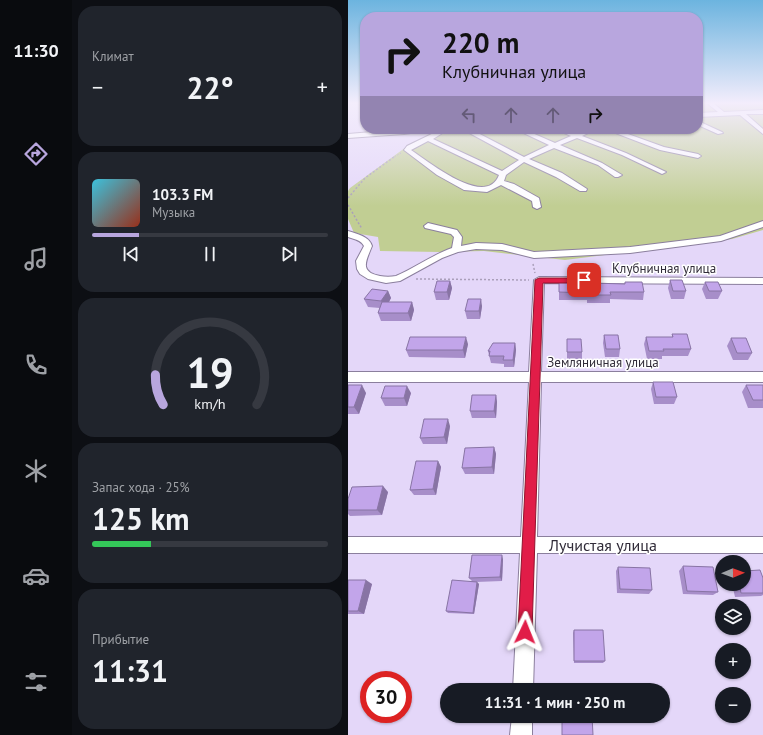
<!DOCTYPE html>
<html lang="ru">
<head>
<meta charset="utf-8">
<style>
	body { margin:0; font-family:"PT Sans",sans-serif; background:#20242c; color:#f1f3f6; height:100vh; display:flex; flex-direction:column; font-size:15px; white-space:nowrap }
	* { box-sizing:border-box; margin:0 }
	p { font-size:13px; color:#9ea1a6 }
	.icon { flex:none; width:22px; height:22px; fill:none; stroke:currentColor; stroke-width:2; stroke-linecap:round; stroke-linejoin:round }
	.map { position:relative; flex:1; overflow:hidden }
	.panel { display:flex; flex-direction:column; gap:6px; padding:6px; background:#0d0f14; width:276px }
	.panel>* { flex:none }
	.banner { position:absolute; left:12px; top:12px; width:343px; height:122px; border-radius:16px; box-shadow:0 1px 3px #0004; background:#b8a6de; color:#111; overflow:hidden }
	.needle { width:26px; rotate:89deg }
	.fabs { position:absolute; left:367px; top:555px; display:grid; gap:8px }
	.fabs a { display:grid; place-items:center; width:36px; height:36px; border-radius:50%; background:#171b24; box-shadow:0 1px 3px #0004; font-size:20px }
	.speed { position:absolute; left:12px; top:671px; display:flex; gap:8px; font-size:20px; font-weight:700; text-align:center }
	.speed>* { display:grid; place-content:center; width:52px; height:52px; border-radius:50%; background:#171b24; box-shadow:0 1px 3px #0004; line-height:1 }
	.speed .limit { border:6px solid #d22; background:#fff; color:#111 }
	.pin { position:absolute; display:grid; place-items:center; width:34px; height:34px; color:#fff; margin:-17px; border-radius:8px; box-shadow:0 2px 6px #0006 }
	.me { position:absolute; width:44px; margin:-22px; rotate:2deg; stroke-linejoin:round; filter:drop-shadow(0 0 3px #0008) }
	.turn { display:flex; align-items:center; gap:14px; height:84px; padding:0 16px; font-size:18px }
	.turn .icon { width:52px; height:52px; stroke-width:2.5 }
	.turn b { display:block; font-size:28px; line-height:34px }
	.lanes { display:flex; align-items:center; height:38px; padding:0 16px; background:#0003; justify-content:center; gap:20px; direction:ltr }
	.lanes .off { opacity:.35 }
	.big { font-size:30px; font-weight:700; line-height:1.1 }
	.panel .widget { flex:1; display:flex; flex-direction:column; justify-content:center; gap:6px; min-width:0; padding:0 14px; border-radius:16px; background:#20242c }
	.panel .dial { align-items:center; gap:0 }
	.dial svg { height:104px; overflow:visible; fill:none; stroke:#363941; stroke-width:7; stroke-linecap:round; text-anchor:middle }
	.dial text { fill:#f1f3f6; stroke:none }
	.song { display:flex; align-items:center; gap:12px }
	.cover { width:48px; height:48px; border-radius:6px; background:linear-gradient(135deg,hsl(190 70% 55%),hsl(10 70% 35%)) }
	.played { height:4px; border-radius:2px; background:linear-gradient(90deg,#b8a6de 20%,#363941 20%) }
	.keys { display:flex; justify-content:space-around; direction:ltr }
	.heat { display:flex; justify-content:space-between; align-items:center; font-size:22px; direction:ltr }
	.charge { height:6px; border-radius:3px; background:linear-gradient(90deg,#34c759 25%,#363941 0) }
	.trip { position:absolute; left:92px; top:683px; width:230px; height:40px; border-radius:20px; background:#171b24; box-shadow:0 1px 3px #0004; font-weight:700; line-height:40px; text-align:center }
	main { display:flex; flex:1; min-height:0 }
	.menu { display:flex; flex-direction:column; width:72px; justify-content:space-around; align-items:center; background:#090b0e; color:#9ea1a6 }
	.menu .icon { width:28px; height:28px }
	.menu .selected { color:#b8a6de }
	.menu b { font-size:18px; color:#f1f3f6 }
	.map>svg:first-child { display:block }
	.green { fill:#c1ce93 }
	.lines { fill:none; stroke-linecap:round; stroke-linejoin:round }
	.minor-casing { stroke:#8b7f9d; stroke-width:2 }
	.tertiary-casing { stroke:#8b7f9d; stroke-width:2 }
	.path-far1 { stroke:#aa9fba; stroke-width:1; stroke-dasharray:1.5 1.5; stroke-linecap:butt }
	.path { stroke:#aa9fba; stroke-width:1.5; stroke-dasharray:2 2; stroke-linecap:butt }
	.minor { fill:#fff; fill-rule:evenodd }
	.tertiary { fill:#fff; fill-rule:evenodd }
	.wall { fill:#a78ec9 }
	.shaded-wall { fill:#8874a4 }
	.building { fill:#c2a5ea; stroke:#8874a4 }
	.route { fill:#e11d48; stroke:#92132f }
	.labels { text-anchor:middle; stroke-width:3; stroke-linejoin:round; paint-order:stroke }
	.street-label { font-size:13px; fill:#312c39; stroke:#fff }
	.near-street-label { font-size:16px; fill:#312c39; stroke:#fff }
</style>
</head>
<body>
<main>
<nav class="menu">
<b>11:30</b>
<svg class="icon selected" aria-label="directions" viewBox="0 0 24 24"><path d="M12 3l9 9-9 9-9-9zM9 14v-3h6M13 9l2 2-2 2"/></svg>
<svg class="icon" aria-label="music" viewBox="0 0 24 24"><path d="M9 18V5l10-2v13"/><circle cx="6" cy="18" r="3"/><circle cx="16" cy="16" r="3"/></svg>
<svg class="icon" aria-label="phone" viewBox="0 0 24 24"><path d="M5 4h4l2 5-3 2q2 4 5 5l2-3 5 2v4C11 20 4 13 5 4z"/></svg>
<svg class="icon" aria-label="climate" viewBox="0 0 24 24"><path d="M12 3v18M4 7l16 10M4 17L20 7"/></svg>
<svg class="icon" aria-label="car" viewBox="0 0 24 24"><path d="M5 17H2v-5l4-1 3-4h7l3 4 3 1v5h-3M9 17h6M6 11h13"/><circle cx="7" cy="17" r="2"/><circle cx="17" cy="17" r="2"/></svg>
<svg class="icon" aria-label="filters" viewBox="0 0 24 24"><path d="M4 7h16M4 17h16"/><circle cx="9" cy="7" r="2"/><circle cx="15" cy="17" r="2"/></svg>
</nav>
<section class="panel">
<div class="widget"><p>Климат</p>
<div class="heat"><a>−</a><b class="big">22°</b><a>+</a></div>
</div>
<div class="widget">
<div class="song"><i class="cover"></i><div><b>103.3 FM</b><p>Музыка</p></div></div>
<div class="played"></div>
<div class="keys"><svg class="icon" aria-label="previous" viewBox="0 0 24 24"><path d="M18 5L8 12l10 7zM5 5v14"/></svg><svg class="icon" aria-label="pause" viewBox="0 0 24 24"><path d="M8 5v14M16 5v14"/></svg><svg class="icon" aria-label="next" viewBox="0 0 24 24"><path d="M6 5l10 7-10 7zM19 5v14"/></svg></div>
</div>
<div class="widget dial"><svg viewBox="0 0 100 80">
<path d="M14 69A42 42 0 1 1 86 69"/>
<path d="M14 69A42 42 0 0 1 8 46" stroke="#b8a6de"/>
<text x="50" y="56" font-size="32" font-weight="700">19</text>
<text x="50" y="72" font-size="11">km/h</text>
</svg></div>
<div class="widget"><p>Запас хода · 25%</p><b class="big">125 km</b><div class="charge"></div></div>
<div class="widget"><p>Прибытие</p><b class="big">11:31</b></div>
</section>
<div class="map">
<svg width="415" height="735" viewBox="0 0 415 735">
	<rect width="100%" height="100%" fill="#e4d7f9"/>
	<polygon class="green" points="350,103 415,103 415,230 384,239 217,260 136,251 91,252 32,251 30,237 6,233 0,219 0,191 2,188 65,142 109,129 350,129"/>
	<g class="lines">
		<defs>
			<g id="minor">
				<polygon points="359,103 365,103 376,112 415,110 415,114 398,114 415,129 415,134 392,115 350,117 350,113 370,112"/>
				<polygon points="350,121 374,132 375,133 370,134 350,125"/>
				<path d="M94 129H101L85 139 154 171 171 160 114 129H122L176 157 201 145 167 129H175L207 143 223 136 207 129H215L228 134 240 129H248L234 136 278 153 318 172 314 174 312 173 274 155 229 138 212 145 254 163 274 175 270 177H267L250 165 206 148 181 159 214 173 239 189 238 191H232L208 177 176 162 158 175 156 181 166 184 191 198 193 207 189 209 185 207 184 201 153 185 139 192 116 190 89 175 56 150 59 146ZM80 141 151 175C138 209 80 161 63 150Z"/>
				<polygon points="257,129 266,129 316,147 350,154 353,156 350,158 312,150"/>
				<polygon points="330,129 338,129 339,130 336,132"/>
				<path d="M415 221V227L373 241 282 253 186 258 154 250 128 249 110 252 94 258 52 281 38 283 20 279 12 274 9 269 8 261 16 246C13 240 6 239 0 237V231C9 234 21 236 24 246 18 261 11 272 32 276 37 277 43 277 48 276 67 268 84 255 104 248L106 237 103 234 77 228 76 226 80 223 109 230 114 237 113 246 128 243 154 244 186 252 282 247 372 236Z"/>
				<polygon points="191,277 415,278 415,284 196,283 193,372 415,372 415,382 193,382 189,537 415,537 415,553 189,553 185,690 165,690 172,553 0,553 0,537 173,537 181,382 0,382 0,372 181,372 186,280"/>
				<polygon points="164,716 184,716 184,735 162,735"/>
			</g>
			<polygon id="tertiary" points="60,129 77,129 76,131 56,134 0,138 0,134"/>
		</defs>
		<use href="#minor" class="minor-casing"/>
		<use href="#tertiary" class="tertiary-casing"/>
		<polyline class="path-far1" points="44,158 53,153"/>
		<g class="path">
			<polyline points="0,198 17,178 46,157"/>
			<polyline points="0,205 14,229"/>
			<polyline points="185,264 187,273"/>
			<polyline points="68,279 181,280"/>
		</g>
		<use href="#minor" class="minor"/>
		<use href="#tertiary" class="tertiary"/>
	</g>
	<g class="wall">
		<polygon points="322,280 338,291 336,299 323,299 320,288"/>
		<polygon points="102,281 104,288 101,300 88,300 86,292"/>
		<polygon points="211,282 277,284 277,282 296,292 295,300 262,299 262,303 239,303 239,300 211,300"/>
		<polygon points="357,282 374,291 370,299 358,299 354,289"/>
		<polygon points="40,291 43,298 41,302 64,302 66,310 63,321 33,321 30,313 32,308 20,307 16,299"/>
		<polygon points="134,306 132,319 119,319 117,311"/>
		<polygon points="324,334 343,349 340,356 314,356 314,359 299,359 296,344 298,337 324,337"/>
		<polygon points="256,335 272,349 271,357 257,357 255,343"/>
		<polygon points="383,338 404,353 400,360 385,360 379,346"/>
		<polygon points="219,339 234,352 234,359 219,359"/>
		<polygon points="167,343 168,350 166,367 156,367 156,364 143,363 140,351"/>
		<polygon points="120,344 117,358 61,357 58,350"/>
		<polygon points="305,382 329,397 326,404 306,404 303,389"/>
		<polygon points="0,385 18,393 11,414 0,414"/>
		<polygon points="398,385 415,386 415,408 400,408 394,392"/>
		<polygon points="63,393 59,406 37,406 33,398"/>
		<polygon points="148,395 149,402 148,418 124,418 122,411"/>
		<polygon points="102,426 99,444 75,444 72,438"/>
		<polygon points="146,447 148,454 146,474 117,474 114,468"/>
		<polygon points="90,461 93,467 88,495 66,495 62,490"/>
		<polygon points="40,492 34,515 2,516 0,514 0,499"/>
		<polygon points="155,559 154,581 128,582 131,584 126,614 100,613 98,611 124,581 121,578"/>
		<polygon points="335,566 370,592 365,595 335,594 331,571"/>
		<polygon points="270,567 304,590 301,594 269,593 268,571"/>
		<polygon points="415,578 415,595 413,596 387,597 384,584 396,584"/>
		<polygon points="0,580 24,584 16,614 0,614"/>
		<polygon points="226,630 257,661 255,663 226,663 225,633"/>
	</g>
	<g class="shaded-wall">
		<polygon points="102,281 104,288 101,300 99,292"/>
		<polygon points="40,291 43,298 37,309 33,301"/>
		<polygon points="133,299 134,306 132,319 131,311"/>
		<polygon points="64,302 66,310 63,321 60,313"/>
		<polygon points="118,337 120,344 117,358 115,350"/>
		<polygon points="167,343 168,350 166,367 165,360"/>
		<polygon points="14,385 18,393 11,414 6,407"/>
		<polygon points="59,386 63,393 59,406 56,398"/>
		<polygon points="148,395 149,402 148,418 146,411"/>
		<polygon points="100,419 102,426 99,444 96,437"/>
		<polygon points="146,447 148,454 146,474 144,467"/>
		<polygon points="90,461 93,467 88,495 85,489"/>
		<polygon points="35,486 40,492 34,515 29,510"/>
		<polygon points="154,555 155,559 154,581 152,577"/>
		<polygon points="18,580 24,584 16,614 10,611"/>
		<polygon points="129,582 131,584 126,614 125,613"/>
	</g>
	<g class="building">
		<polygon points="322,280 334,280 338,291 325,291"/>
		<polygon points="89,281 102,281 99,292 86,292"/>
		<polygon points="211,282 277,284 277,282 294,282 296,292 262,292 263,295 240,295 240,293 211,292"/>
		<polygon points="357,282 370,282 374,291 361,291"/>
		<polygon points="24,289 40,291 33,301 16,299"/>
		<polygon points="120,299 133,299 131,311 117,311"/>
		<polygon points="34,302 64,302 60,313 30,313"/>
		<polygon points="324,334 339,334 343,349 315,349 316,351 301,351 298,337 325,337"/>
		<polygon points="256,335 270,335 272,349 258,349"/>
		<polygon points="62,337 118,337 115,350 58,350"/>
		<polygon points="383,338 398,338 404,353 389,353"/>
		<polygon points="219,339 233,339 234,352 219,352"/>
		<polygon points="145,343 167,343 165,360 155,360 156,356 141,356 142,351 140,351"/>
		<polygon points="305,382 325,382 329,397 308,397"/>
		<polygon points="0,385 14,385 6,407 0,407"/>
		<polygon points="398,385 415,385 415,400 405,400"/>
		<polygon points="37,386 59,386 56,398 33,398"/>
		<polygon points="124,395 148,395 146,411 122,411"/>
		<polygon points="76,419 100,419 96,437 72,438"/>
		<polygon points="146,447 144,467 114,468 117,448"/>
		<polygon points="68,461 90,461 85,489 62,490"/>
		<polygon points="35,486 29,510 0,510 0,499 4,487"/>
		<polygon points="124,555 154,555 152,577 121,578"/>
		<polygon points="335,566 365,567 370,592 339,591"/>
		<polygon points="270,567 302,568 304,590 272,589"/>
		<polygon points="412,570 415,578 415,593 393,593 391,584 396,584 396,571"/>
		<polygon points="0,580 18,580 10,611 0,611"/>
		<polygon points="104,580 129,582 125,613 98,611"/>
		<polygon points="226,630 255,630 257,661 226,661"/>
		<polygon points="214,716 244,716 245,735 214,735"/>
	</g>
	<linearGradient id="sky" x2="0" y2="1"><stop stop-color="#6cb4df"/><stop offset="0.5" stop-color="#f3edfc"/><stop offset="1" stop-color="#f3edfc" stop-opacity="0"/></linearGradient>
	<rect width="415" height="206" fill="url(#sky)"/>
	<polygon class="route" points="191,278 236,278 239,280 236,283 195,283 184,632 182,637 177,639 172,637 170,632 187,280"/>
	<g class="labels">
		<g class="street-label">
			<text x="316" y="273">Клубничная улица</text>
			<text x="255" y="367">Земляничная улица</text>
		</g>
		<g class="near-street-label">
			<text x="255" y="551">Лучистая улица</text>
		</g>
	</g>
</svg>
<div class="fabs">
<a><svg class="needle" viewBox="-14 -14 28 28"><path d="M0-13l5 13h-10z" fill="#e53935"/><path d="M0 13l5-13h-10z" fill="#9ea1a6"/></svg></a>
<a><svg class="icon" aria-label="layers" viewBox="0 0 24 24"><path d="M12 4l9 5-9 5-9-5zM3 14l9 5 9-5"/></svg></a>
<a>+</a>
<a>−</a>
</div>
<div class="speed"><div class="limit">30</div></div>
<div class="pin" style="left:236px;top:280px;background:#d93025"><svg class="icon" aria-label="arrive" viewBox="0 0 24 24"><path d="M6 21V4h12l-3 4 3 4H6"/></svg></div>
<svg class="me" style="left:177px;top:632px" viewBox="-20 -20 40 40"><path d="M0-17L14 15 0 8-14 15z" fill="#e11d48" stroke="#fff" stroke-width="4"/></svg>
<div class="trip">11:31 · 1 мин · 250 m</div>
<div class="banner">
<div class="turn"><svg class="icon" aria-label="right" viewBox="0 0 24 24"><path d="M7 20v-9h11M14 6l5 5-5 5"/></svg><div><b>220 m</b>Клубничная улица</div></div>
<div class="lanes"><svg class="icon off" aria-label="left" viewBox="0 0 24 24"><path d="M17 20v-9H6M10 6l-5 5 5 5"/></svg><svg class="icon off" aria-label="ahead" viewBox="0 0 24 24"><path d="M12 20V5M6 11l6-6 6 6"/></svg><svg class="icon off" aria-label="ahead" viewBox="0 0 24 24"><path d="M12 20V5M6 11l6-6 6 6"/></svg><svg class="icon" aria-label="right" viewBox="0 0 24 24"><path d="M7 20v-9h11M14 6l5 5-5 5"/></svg></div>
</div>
</div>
</main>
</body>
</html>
